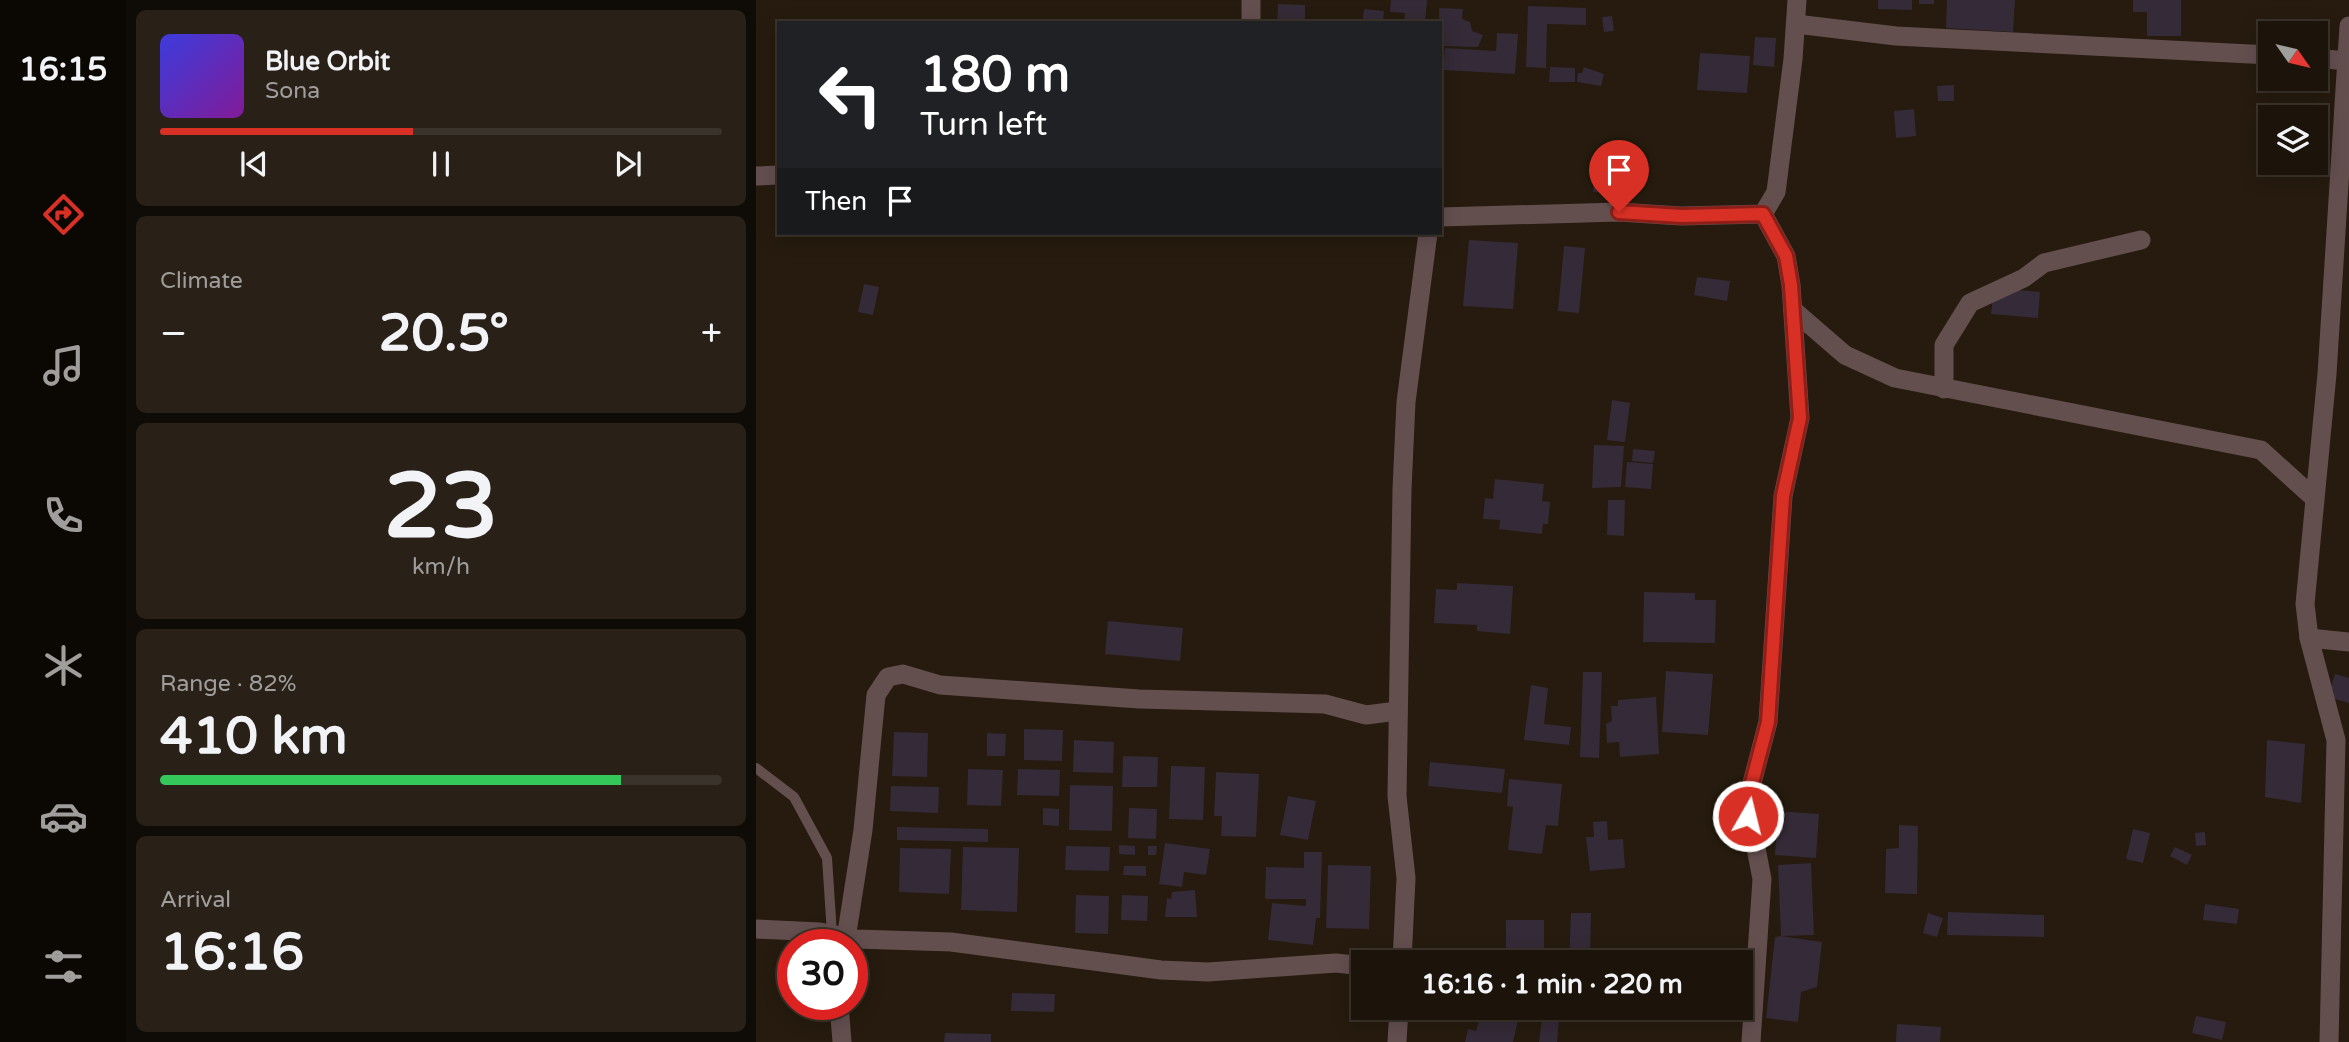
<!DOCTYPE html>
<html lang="en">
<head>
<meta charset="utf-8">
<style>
	body { margin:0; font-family:"Varela Round",sans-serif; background:#292118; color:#f1f3f6; height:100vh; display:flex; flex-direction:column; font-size:26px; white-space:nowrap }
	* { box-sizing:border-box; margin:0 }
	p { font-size:23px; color:#a09e9c }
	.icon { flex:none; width:38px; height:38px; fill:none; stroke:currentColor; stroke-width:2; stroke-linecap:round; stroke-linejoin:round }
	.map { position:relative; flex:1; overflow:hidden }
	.sheet { display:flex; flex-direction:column; gap:10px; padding:10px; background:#0f0b06; width:630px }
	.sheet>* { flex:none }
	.banner { position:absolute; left:21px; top:21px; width:665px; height:214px; border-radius:0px; box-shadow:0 4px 18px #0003,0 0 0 2px #3a332b; background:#202124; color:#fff; overflow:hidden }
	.needle { width:46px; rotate:124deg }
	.buttons { position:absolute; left:1502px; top:21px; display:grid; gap:14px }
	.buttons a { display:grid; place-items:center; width:70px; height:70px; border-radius:0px; background:#1c140a; box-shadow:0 4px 18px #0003,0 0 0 2px #3a332b; font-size:35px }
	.speed { position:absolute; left:21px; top:929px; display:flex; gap:14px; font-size:35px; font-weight:700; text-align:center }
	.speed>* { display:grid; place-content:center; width:91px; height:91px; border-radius:50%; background:#1c140a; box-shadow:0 4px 18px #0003,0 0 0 2px #3a332b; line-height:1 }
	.speed .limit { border:10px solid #d22; background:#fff; color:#111 }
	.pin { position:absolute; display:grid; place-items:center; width:60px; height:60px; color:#fff; margin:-72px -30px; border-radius:50% 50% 50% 0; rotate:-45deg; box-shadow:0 0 7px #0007 }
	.pin .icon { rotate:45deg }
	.me { position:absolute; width:77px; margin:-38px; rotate:8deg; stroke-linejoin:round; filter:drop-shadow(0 0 5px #0008) }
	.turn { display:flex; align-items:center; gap:24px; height:147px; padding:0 28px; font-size:32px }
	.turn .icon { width:91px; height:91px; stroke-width:2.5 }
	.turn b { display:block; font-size:49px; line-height:60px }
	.then { display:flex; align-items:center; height:66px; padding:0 28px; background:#0003; gap:14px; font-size:26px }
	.big { font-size:52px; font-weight:800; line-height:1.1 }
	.sheet .widget { flex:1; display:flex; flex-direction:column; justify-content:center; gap:10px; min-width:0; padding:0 24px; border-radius:10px; background:#292118 }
	.sheet .dial { align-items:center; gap:0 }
	.dial b { font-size:91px; line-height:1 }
	.song { display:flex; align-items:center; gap:21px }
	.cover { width:84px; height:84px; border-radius:10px; background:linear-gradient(135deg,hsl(240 70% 55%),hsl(290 70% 35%)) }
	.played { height:7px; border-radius:4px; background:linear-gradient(90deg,#d93025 45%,#3a332b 45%) }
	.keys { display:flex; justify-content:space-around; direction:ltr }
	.heat { display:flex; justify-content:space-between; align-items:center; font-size:38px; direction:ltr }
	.charge { height:10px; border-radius:5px; background:linear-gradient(90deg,#34c759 82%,#3a332b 0) }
	.trip { position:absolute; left:595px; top:950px; width:402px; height:70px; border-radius:0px; background:#1c140a; box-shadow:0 4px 18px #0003,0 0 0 2px #3a332b; font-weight:800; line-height:70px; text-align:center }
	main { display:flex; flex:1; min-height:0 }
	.dock { display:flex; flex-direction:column; width:126px; justify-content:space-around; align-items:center; background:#0b0804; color:#a09e9c }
	.dock .icon { width:49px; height:49px }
	.dock .selected { color:#d93025 }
	.dock b { font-size:32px; color:#f1f3f6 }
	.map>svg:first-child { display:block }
	.building { fill:#352a37 }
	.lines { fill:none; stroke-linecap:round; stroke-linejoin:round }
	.lane { stroke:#644f4f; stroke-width:10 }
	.street { stroke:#644f4f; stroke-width:19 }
	.route-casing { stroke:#8d1f18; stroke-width:18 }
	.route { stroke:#d93025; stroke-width:12 }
</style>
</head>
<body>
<main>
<nav class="dock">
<b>16:15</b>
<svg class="icon selected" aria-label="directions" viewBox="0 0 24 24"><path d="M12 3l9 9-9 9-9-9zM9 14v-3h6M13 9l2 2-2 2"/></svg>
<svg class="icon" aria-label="music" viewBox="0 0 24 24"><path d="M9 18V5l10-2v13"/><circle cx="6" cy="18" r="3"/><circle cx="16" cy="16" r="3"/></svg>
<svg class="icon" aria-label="phone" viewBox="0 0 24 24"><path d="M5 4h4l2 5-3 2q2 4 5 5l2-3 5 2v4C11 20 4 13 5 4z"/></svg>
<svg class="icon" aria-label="climate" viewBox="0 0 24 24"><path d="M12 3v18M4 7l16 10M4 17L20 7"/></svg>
<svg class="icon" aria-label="car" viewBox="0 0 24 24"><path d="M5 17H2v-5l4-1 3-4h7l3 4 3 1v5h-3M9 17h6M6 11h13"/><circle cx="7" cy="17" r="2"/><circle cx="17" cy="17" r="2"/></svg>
<svg class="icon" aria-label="filters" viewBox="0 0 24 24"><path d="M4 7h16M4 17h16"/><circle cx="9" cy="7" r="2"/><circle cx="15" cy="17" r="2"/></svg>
</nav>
<section class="sheet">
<div class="widget">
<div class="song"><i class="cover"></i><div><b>Blue Orbit</b><p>Sona</p></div></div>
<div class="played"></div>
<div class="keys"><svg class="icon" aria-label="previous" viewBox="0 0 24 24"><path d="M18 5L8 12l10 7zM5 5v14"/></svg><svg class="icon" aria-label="pause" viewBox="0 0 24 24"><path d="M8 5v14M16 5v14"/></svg><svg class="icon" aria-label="next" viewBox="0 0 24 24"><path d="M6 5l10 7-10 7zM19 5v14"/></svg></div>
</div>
<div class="widget"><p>Climate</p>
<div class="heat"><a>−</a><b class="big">20.5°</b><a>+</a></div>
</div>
<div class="widget dial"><b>23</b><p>km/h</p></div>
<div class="widget"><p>Range · 82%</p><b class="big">410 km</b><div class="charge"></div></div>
<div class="widget"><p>Arrival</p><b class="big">16:16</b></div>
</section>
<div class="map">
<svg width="1593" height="1042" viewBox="0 0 1593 1042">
	<rect width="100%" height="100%" fill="#261b0e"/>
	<g class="building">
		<polygon points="635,0 671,0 669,23 648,23 649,13 634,12"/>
		<polygon points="1122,0 1156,0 1156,10 1122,9"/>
		<rect x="1163" y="0" width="15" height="4"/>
		<polygon points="1191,0 1259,0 1257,32 1190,28"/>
		<polygon points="1377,0 1425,0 1425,36 1391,36 1391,12 1377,12"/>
		<polygon points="522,4 549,5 549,23 521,23"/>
		<polygon points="772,6 830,8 830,25 791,24 790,68 770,67"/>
		<polygon points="683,8 707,9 706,19 714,22 716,31 727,35 722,47 684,46"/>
		<polygon points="608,9 628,11 627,23 606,23"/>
		<polygon points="856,16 858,31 848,32 846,17"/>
		<polygon points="741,33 762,34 759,74 687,70 689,48 740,51"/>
		<polygon points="999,37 1020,38 1018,67 997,65"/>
		<polygon points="944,53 994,56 991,93 941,90"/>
		<polygon points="794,67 819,68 819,82 793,82"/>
		<polygon points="828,67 848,74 845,86 821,82 822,73 826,73"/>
		<polygon points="1198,85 1198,101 1182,101 1181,86"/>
		<polygon points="1158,109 1160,136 1140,138 1138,111"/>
		<polygon points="841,155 879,158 875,195 837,192"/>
		<polygon points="713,240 762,243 757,309 707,306"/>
		<polygon points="808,246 829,248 823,313 802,311"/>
		<polygon points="941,277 974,281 971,301 938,295"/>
		<polygon points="108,284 123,287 117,315 102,312"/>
		<polygon points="1238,288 1284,292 1282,318 1235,314"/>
		<polygon points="856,400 874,403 869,442 851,440"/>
		<polygon points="838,445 868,446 865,487 836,488"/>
		<polygon points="877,449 899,451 897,463 876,461"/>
		<polygon points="871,462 897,464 895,489 869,487"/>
		<polygon points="739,479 788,484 786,501 794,502 792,524 787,524 786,534 743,529 744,520 727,519 729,498 737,499"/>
		<polygon points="852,500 869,500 868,536 851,535"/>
		<polygon points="701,583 757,586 754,634 721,631 721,625 678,623 680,589 701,590"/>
		<polygon points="888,592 939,593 939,600 960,600 959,643 887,642"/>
		<polygon points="352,621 427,628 424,661 349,654"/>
		<polygon points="910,671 957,674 952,735 906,732"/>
		<polygon points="827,672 846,672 843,758 824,757"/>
		<polygon points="1579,674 1593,678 1593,703 1572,697"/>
		<polygon points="775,685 792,688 788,724 815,727 813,745 768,740"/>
		<polygon points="900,697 903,754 864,757 863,742 851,743 850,724 856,721 855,706 862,706 862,700"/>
		<polygon points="268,729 307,730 306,761 268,760"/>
		<polygon points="138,732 172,733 171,777 136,776"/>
		<polygon points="231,733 250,734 249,756 231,756"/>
		<polygon points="318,740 358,742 357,773 317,772"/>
		<polygon points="1511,740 1549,744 1545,803 1509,797"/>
		<polygon points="367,756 402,757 401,787 366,787"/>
		<polygon points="674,762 749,769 746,793 672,786"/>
		<polygon points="415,766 449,767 447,820 413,819"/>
		<polygon points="212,769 247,770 245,806 211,805"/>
		<polygon points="262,769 304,770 303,796 261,795"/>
		<polygon points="460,772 503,774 500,837 465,836 466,816 458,816"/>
		<polygon points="753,779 806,784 802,826 790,825 786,854 752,850 757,807 751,806"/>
		<polygon points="314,785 357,786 356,831 313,830"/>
		<polygon points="135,786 183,787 182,813 134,811"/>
		<polygon points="532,796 560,801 552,840 524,835"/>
		<polygon points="287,808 303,809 303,826 287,825"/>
		<polygon points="373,808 401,809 400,839 372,838"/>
		<polygon points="1022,811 1063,814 1060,858 1019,855"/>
		<polygon points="851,821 852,840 867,839 869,868 834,871 830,837 838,837 837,822"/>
		<polygon points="1143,825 1162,826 1161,894 1129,893 1130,849 1143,848"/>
		<polygon points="141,827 232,829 232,842 141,840"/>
		<polygon points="1377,829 1394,833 1387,863 1370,859"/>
		<polygon points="1449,832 1450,845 1440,846 1439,833"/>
		<polygon points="409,843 454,849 450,875 428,872 426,887 403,884"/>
		<polygon points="363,845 379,846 379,855 363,854"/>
		<polygon points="310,846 354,847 353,871 309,870"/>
		<polygon points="392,846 401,846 400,855 392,855"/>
		<polygon points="207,847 263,848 261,912 205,910"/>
		<polygon points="1419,847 1436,855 1431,865 1414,856"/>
		<polygon points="144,848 195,849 193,894 143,892"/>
		<polygon points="548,852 566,852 564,918 560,918 557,945 512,940 516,903 550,906 550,899 509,899 510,867 548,868"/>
		<polygon points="1055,863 1058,935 1025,936 1022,865"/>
		<polygon points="572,865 615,866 613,929 570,928"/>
		<polygon points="368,866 390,866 390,876 367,875"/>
		<polygon points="439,890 441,917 409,917 411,898 415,899 416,892"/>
		<polygon points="320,895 353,896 352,934 319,933"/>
		<polygon points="366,895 392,896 391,921 365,920"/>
		<polygon points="1449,904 1483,909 1481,924 1447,920"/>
		<polygon points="1192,912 1288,915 1288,937 1191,935"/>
		<polygon points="815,913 835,913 834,962 813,962"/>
		<polygon points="1172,913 1187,918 1181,937 1167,933"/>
		<rect x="750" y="920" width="38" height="42"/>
		<polygon points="1025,936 1066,942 1061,987 1045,992 1042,1022 1010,1018 1019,937"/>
		<polygon points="256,993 299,994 298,1012 255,1011"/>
		<polygon points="763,1008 804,1008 801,1042 783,1042 786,1019 762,1015"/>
		<polygon points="725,1012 762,1020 757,1042 709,1042 712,1029 720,1031"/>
		<polygon points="1440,1016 1470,1022 1466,1040 1436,1033"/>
		<polygon points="1141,1024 1185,1027 1184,1042 1140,1042"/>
		<polygon points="189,1033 235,1034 235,1042 188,1042"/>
	</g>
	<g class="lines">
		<polyline class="lane" points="0,768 38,797 71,858 76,934"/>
		<g class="street">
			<polyline points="495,23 495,0"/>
			<polyline points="1040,24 1140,36 1514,55"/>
			<polyline points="1559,58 1591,61"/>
			<polyline points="0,176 23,175"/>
			<polyline points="684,217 863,212 925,216 1007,214 1020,192 1037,59 1041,0"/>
			<polyline points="1037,310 1089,355 1139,378 1505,450 1558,498"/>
			<polyline points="1188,389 1188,345 1214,303 1268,278 1288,263 1385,240"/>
			<polyline points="1553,638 1593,642"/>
			<polyline points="0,929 64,932 100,939 195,942 405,970 452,972 580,963 607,966"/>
			<polyline points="89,945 107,830 120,695 132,677 147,674 184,685 383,699 569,704 610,715 641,711"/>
			<polyline points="646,962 650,878 641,796 646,489 650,402 672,233"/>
			<polyline points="83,1004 86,1042"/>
			<polyline points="641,1042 643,1008"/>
			<polyline points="995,1042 1006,879 991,802 1012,722 1027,496 1044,418 1035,285 1030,256 1007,214"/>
			<polyline points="1573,1042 1580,740 1553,638 1549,604 1571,374 1593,26"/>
		</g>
	</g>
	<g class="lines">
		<defs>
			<polyline id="route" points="863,212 925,216 1007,214 1030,256 1035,285 1044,418 1027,496 1012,722 991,802 992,816"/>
		</defs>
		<use href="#route" class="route-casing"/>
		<use href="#route" class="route"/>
	</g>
</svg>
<div class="buttons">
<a><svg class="needle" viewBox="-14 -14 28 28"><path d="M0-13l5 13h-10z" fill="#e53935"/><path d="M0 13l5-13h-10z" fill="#a09e9c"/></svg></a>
<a><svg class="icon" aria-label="layers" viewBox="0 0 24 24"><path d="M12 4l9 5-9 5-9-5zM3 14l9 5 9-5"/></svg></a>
</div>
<div class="speed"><div class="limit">30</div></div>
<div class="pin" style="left:863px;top:212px;background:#d93025"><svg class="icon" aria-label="arrive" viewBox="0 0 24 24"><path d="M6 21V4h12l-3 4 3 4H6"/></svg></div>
<svg class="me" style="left:992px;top:816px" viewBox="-20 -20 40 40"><circle r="17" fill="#d93025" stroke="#fff" stroke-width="3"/><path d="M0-11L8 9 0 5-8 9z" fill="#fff"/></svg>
<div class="trip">16:16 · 1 min · 220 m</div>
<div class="banner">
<div class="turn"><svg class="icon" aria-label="left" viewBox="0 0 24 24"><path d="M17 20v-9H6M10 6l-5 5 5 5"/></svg><div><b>180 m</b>Turn left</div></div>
<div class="then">Then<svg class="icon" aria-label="arrive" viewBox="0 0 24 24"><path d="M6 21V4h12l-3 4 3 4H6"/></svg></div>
</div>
</div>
</main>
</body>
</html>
